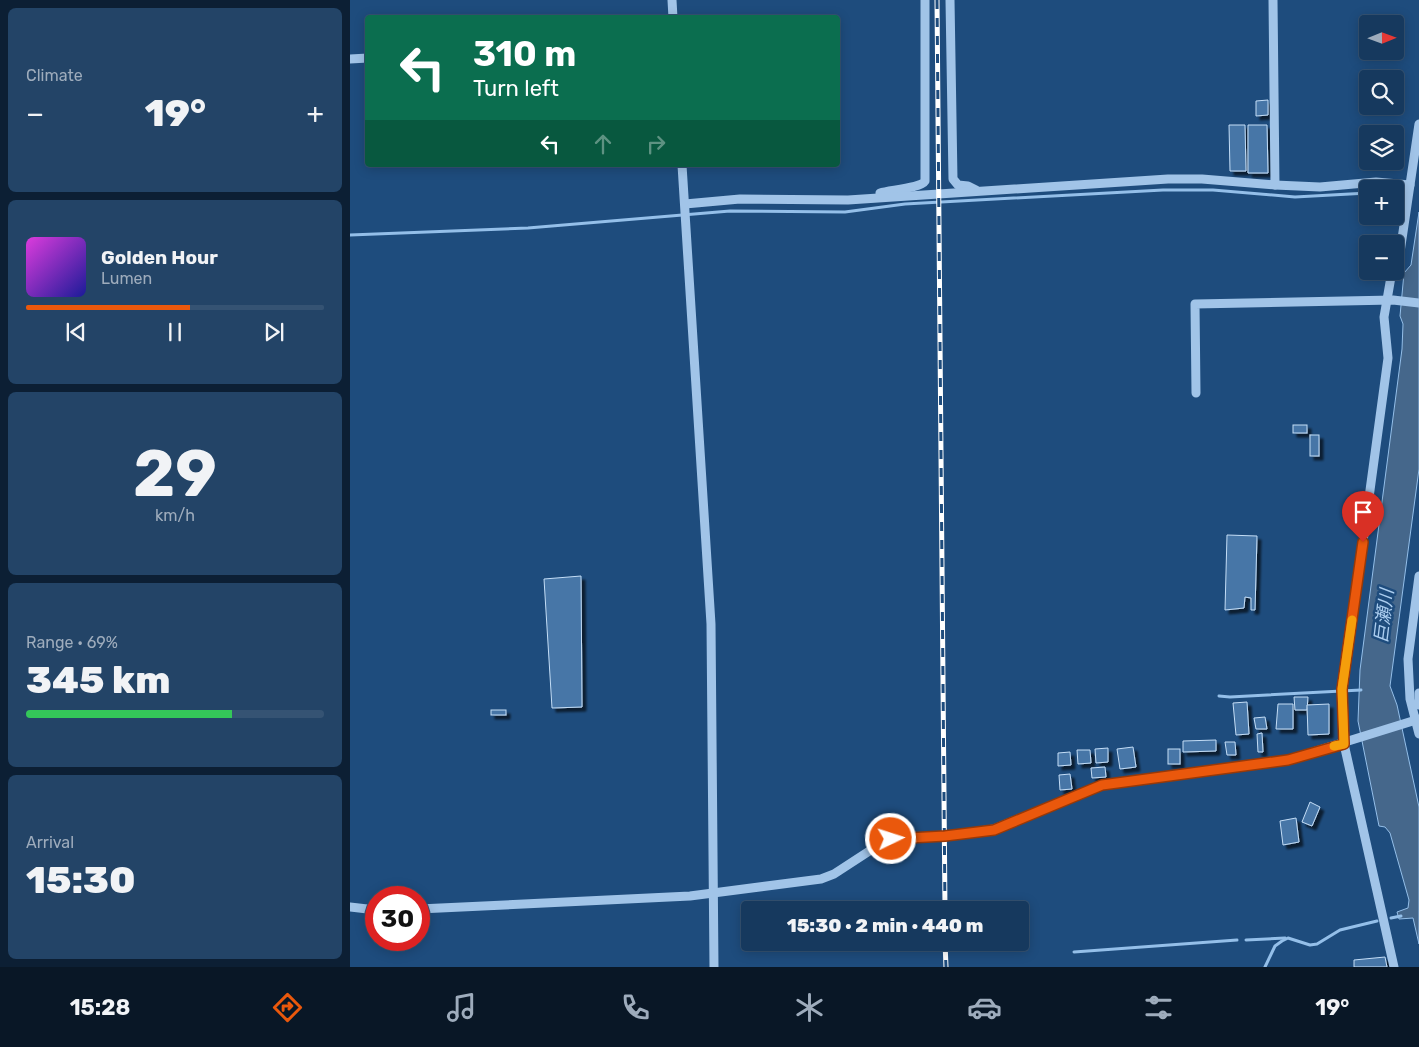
<!DOCTYPE html>
<html lang="en">
<head>
<meta charset="utf-8">
<style>
	body { margin:0; font-family:Rubik,"Noto Sans JP",sans-serif; background:#234467; color:#f1f3f6; height:100vh; display:flex; flex-direction:column; font-size:19px; white-space:nowrap }
	* { box-sizing:border-box; margin:0 }
	p { font-size:16px; color:#9eacbc }
	.icon { flex:none; width:28px; height:28px; fill:none; stroke:currentColor; stroke-width:2; stroke-linecap:round; stroke-linejoin:round }
	.map { position:relative; flex:1; overflow:hidden }
	.panel { display:flex; flex-direction:column; gap:8px; padding:8px; background:#0c1f34; width:350px }
	.panel>* { flex:none }
	.top-card { position:absolute; left:15px; top:15px; width:475px; height:152px; border-radius:5px; box-shadow:0 2px 12px #0003,0 0 0 1px #355373; background:#0b6e4f; color:#fff; overflow:hidden }
	.needle { width:32px; rotate:89deg }
	.fabs { position:absolute; left:1009px; top:15px; display:grid; gap:10px }
	.fabs a { display:grid; place-items:center; width:45px; height:45px; border-radius:5px; background:#16395e; box-shadow:0 2px 12px #0003,0 0 0 1px #355373; font-size:25px }
	.speed { position:absolute; left:15px; top:886px; display:flex; gap:10px; font-size:25px; font-weight:700; text-align:center }
	.speed>* { display:grid; place-content:center; width:65px; height:65px; border-radius:50%; background:#16395e; box-shadow:0 2px 12px #0003,0 0 0 1px #355373; line-height:1 }
	.speed .limit { border:8px solid #d22; background:#fff; color:#111 }
	.pin { position:absolute; display:grid; place-items:center; width:42px; height:42px; color:#fff; margin:-51px -21px; border-radius:50% 50% 50% 0; rotate:-45deg; box-shadow:0 0 5px #0007 }
	.pin .icon { rotate:45deg }
	.me { position:absolute; width:55px; margin:-28px; rotate:86deg; stroke-linejoin:round; filter:drop-shadow(0 0 4px #0008) }
	.turn { display:flex; align-items:center; gap:18px; height:105px; padding:0 25px; font-size:22px }
	.turn .icon { width:65px; height:65px; stroke-width:2.5 }
	.turn b { display:block; font-size:35px; line-height:42px }
	.lanes { display:flex; align-items:center; height:48px; padding:0 25px; background:#0003; justify-content:center; gap:25px; direction:ltr }
	.lanes .off { opacity:.35 }
	.big { font-size:38px; font-weight:800; line-height:1.1 }
	.panel .card { flex:1; display:flex; flex-direction:column; justify-content:center; gap:8px; min-width:0; padding:0 18px; border-radius:8px; background:#234467 }
	.panel .dial { align-items:center; gap:0 }
	.dial b { font-size:65px; line-height:1 }
	.song { display:flex; align-items:center; gap:15px }
	.cover { width:60px; height:60px; border-radius:8px; background:linear-gradient(135deg,hsl(300 70% 55%),hsl(240 70% 35%)) }
	.played { height:5px; border-radius:2px; background:linear-gradient(90deg,#ea580c 55%,#355373 55%) }
	.keys { display:flex; justify-content:space-around; direction:ltr }
	.heat { display:flex; justify-content:space-between; align-items:center; font-size:28px; direction:ltr }
	.charge { height:8px; border-radius:4px; background:linear-gradient(90deg,#34c759 69%,#355373 0) }
	.trip { position:absolute; left:391px; top:901px; width:288px; height:50px; border-radius:5px; background:#16395e; box-shadow:0 2px 12px #0003,0 0 0 1px #355373; font-weight:800; line-height:50px; text-align:center }
	.menu { display:flex; height:80px; justify-content:space-around; align-items:center; background:#091726; color:#9eacbc }
	.menu .icon { width:35px; height:35px }
	.menu .on { color:#ea580c }
	.menu b { font-size:22px; color:#f1f3f6 }
	main { display:flex; flex:1; min-height:0 }
	.map>svg:first-child { display:block }
	.water { fill:#45678b; stroke:#94bfe9 }
	.lines { fill:none; stroke-linecap:round; stroke-linejoin:round }
	.stream { stroke:#94bfe9; stroke-width:3 }
	.building { fill:#4676a7; stroke:#c4ddf6; filter:url(#shadow) }
	.minor { stroke:#a1c4e8; stroke-width:9 }
	.rail-casing { stroke:#fff; stroke-width:5 }
	.rail { stroke:#1e4c7d; stroke-width:3; stroke-dasharray:9; stroke-linecap:butt }
	.route-casing { stroke:#983908; stroke-width:12 }
	.route { stroke:#ea580c; stroke-width:9 }
	.slow { stroke:#f59e0b; stroke-width:9 }
	.labels { text-anchor:middle; stroke-width:5; stroke-linejoin:round; paint-order:stroke }
	.water-label { font-size:18px; font-style:italic; fill:#accef0; stroke:#1e4c7d }
</style>
</head>
<body>
<main>
<section class="panel">
<div class="card"><p>Climate</p>
<div class="heat"><a>−</a><b class="big">19°</b><a>+</a></div>
</div>
<div class="card">
<div class="song"><i class="cover"></i><div><b>Golden Hour</b><p>Lumen</p></div></div>
<div class="played"></div>
<div class="keys"><svg class="icon" aria-label="previous" viewBox="0 0 24 24"><path d="M18 5L8 12l10 7zM5 5v14"/></svg><svg class="icon" aria-label="pause" viewBox="0 0 24 24"><path d="M8 5v14M16 5v14"/></svg><svg class="icon" aria-label="next" viewBox="0 0 24 24"><path d="M6 5l10 7-10 7zM19 5v14"/></svg></div>
</div>
<div class="card dial"><b>29</b><p>km/h</p></div>
<div class="card"><p>Range · 69%</p><b class="big">345 km</b><div class="charge"></div></div>
<div class="card"><p>Arrival</p><b class="big">15:30</b></div>
</section>
<div class="map">
<svg width="1069" height="967" viewBox="0 0 1069 967">
	<defs>
		<filter id="shadow"><feDropShadow dx="4" dy="4" stdDeviation="1" flood-color="#0009"/></filter>
	</defs>
	<rect width="100%" height="100%" fill="#1e4c7d"/>
	<polygon class="water" points="1069,212 1069,469 1040,686 1047,705 1069,807 1069,944 1063,918 1049,919 1047,912 1058,908 1059,900 1040,833 1035,827 1029,826 1008,721 1010,670 1052,349 1053,324 1050,316 1054,273 1061,265"/>
	<g class="lines">
		<g class="stream">
			<polyline points="1045,195 1057,196"/>
			<polyline points="0,235 178,228 380,211 495,212 555,204 813,190 863,190 945,197 1018,193"/>
			<polyline points="869,696 880,697 1011,690"/>
			<polyline points="1041,918 1051,916"/>
			<polyline points="896,940 935,938"/>
			<polyline points="724,952 887,940"/>
			<polyline points="915,967 925,946 932,941 938,938 960,945 967,944 990,930 1027,921"/>
		</g>
	</g>
	<g class="building">
		<polygon points="918,100 918,115 906,116 906,101"/>
		<polygon points="879,125 895,125 896,171 880,171"/>
		<polygon points="898,125 917,125 918,173 898,173"/>
		<rect x="943" y="425" width="14" height="8"/>
		<rect x="960" y="435" width="9" height="21"/>
		<polygon points="877,535 907,536 905,610 901,610 901,598 895,597 894,608 875,610"/>
		<polygon points="231,576 232,707 202,708 194,579"/>
		<polygon points="944,697 958,697 957,710 945,710"/>
		<polygon points="897,702 899,734 886,735 883,703"/>
		<polygon points="928,704 943,704 943,729 926,729"/>
		<polygon points="979,704 979,734 958,735 957,705"/>
		<rect x="141" y="710" width="15" height="5"/>
		<polygon points="915,717 917,729 906,729 904,718"/>
		<polygon points="912,733 913,752 908,752 907,734"/>
		<polygon points="866,740 866,751 833,752 833,741"/>
		<polygon points="875,742 885,742 886,755 877,755"/>
		<polygon points="783,747 786,767 770,769 767,749"/>
		<polygon points="758,748 758,762 746,763 745,749"/>
		<rect x="818" y="749" width="12" height="15"/>
		<polygon points="727,750 740,750 741,763 728,764"/>
		<polygon points="720,752 721,765 708,766 708,753"/>
		<polygon points="755,767 756,777 742,778 741,768"/>
		<polygon points="720,774 722,789 710,790 709,775"/>
		<polygon points="960,802 970,807 962,826 952,822"/>
		<polygon points="946,818 949,842 933,845 930,821"/>
		<polygon points="1035,957 1037,967 1004,967 1004,960"/>
	</g>
	<g class="lines">
		<g class="minor">
			<polyline points="322,0 323,18"/>
			<polyline points="600,0 603,179 608,185 618,186 626,190"/>
			<polyline points="0,59 18,58"/>
			<polyline points="332,165 361,624 364,967"/>
			<polyline points="925,185 970,187 1026,182 1060,185"/>
			<path d="M530 193C540 190 571 188 575 181V0"/>
			<polyline points="335,204 390,199 498,200 818,179 852,179 925,185 923,0"/>
			<polyline points="1045,266 1049,259 1069,124"/>
			<polyline points="1042,271 1034,317 1038,358 992,696 994,744 1044,967"/>
			<polyline points="846,393 845,304 1043,300 1069,303"/>
			<polyline points="1069,576 1058,659 1060,699 1069,734"/>
			<polyline points="1069,693 1069,705"/>
			<polyline points="0,907 26,910"/>
			<polyline points="69,909 340,896 471,879 484,874 527,846 541,839 595,836 644,829 752,785 937,760 1069,719"/>
		</g>
		<defs>
			<g id="rail">
				<polyline points="587,0 595,910"/>
				<polyline points="595,942 596,967"/>
			</g>
		</defs>
		<use href="#rail" class="rail-casing"/>
		<use href="#rail" class="rail"/>
	</g>
	<g class="lines">
		<defs>
			<polyline id="route" points="541,839 595,836 644,830 752,785 938,760 994,744 992,689 1013,542"/>
		</defs>
		<use href="#route" class="route-casing"/>
		<use href="#route" class="route"/>
		<polyline class="slow" points="984,746 994,744 992,689 1002,620"/>
	</g>
	<g class="labels">
		<g class="water-label">
			<text transform="translate(1034 616) rotate(-83)" y="6">巨瀬川</text>
		</g>
	</g>
</svg>
<div class="fabs">
<a><svg class="needle" viewBox="-14 -14 28 28"><path d="M0-13l5 13h-10z" fill="#e53935"/><path d="M0 13l5-13h-10z" fill="#9eacbc"/></svg></a>
<a><svg class="icon" aria-label="search" viewBox="0 0 24 24"><circle cx="10" cy="10" r="6"/><path d="M15 15l6 6"/></svg></a>
<a><svg class="icon" aria-label="layers" viewBox="0 0 24 24"><path d="M12 4l9 5-9 5-9-5zM3 14l9 5 9-5"/></svg></a>
<a>+</a>
<a>−</a>
</div>
<div class="speed"><div class="limit">30</div></div>
<div class="pin" style="left:1013px;top:542px;background:#d93025"><svg class="icon" aria-label="arrive" viewBox="0 0 24 24"><path d="M6 21V4h12l-3 4 3 4H6"/></svg></div>
<svg class="me" style="left:541px;top:839px" viewBox="-20 -20 40 40"><circle r="17" fill="#ea580c" stroke="#fff" stroke-width="3"/><path d="M0-11L8 9 0 5-8 9z" fill="#fff"/></svg>
<div class="trip">15:30 · 2 min · 440 m</div>
<div class="top-card">
<div class="turn"><svg class="icon" aria-label="left" viewBox="0 0 24 24"><path d="M17 20v-9H6M10 6l-5 5 5 5"/></svg><div><b>310 m</b>Turn left</div></div>
<div class="lanes"><svg class="icon" aria-label="left" viewBox="0 0 24 24"><path d="M17 20v-9H6M10 6l-5 5 5 5"/></svg><svg class="icon off" aria-label="ahead" viewBox="0 0 24 24"><path d="M12 20V5M6 11l6-6 6 6"/></svg><svg class="icon off" aria-label="right" viewBox="0 0 24 24"><path d="M7 20v-9h11M14 6l5 5-5 5"/></svg></div>
</div>
</div>
</main>
<nav class="menu">
<b>15:28</b>
<svg class="icon on" aria-label="directions" viewBox="0 0 24 24"><path d="M12 3l9 9-9 9-9-9zM9 14v-3h6M13 9l2 2-2 2"/></svg>
<svg class="icon" aria-label="music" viewBox="0 0 24 24"><path d="M9 18V5l10-2v13"/><circle cx="6" cy="18" r="3"/><circle cx="16" cy="16" r="3"/></svg>
<svg class="icon" aria-label="phone" viewBox="0 0 24 24"><path d="M5 4h4l2 5-3 2q2 4 5 5l2-3 5 2v4C11 20 4 13 5 4z"/></svg>
<svg class="icon" aria-label="climate" viewBox="0 0 24 24"><path d="M12 3v18M4 7l16 10M4 17L20 7"/></svg>
<svg class="icon" aria-label="car" viewBox="0 0 24 24"><path d="M5 17H2v-5l4-1 3-4h7l3 4 3 1v5h-3M9 17h6M6 11h13"/><circle cx="7" cy="17" r="2"/><circle cx="17" cy="17" r="2"/></svg>
<svg class="icon" aria-label="filters" viewBox="0 0 24 24"><path d="M4 7h16M4 17h16"/><circle cx="9" cy="7" r="2"/><circle cx="15" cy="17" r="2"/></svg>
<b>19°</b>
</nav>
</body>
</html>
